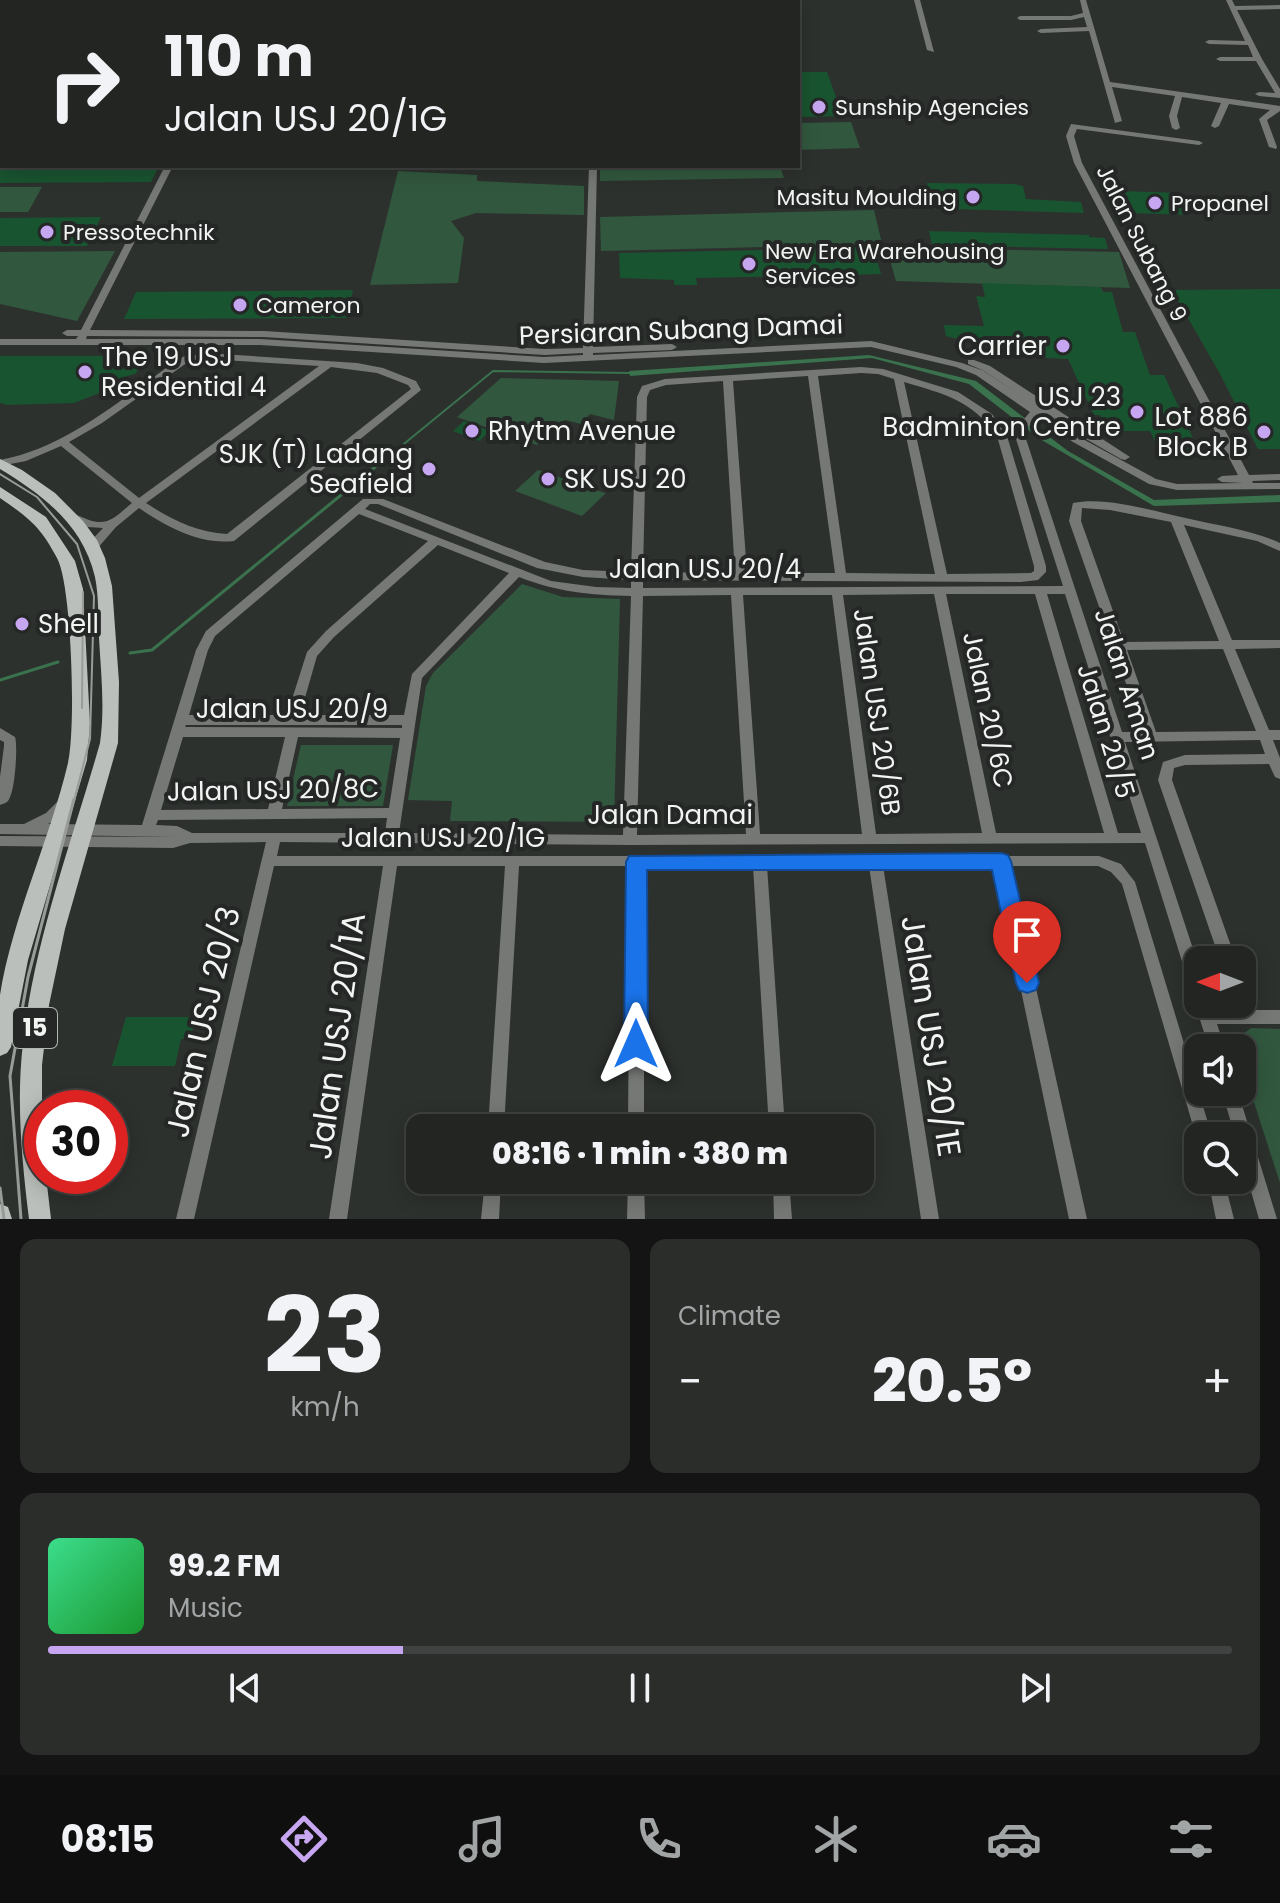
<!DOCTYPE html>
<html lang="en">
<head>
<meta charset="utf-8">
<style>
	body { margin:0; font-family:Poppins,sans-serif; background:#2a2d2a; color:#f1f3f6; height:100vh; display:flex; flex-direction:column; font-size:30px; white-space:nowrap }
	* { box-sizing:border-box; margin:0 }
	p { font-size:26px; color:#a2a5a5 }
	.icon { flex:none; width:44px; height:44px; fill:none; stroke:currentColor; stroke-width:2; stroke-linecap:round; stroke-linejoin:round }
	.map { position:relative; height:1219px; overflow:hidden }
	.sheet { display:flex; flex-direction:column; gap:20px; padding:20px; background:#131413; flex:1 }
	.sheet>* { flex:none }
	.guide { position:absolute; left:0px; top:0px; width:800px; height:168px; box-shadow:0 4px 20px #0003,0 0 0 2px #3f4240; background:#222522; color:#f1f3f6; overflow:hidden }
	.needle { width:52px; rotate:270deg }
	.fabs { position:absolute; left:1184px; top:946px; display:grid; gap:16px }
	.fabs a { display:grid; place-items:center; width:72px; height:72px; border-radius:16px; background:#222522; box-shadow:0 4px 20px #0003,0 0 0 2px #3f4240; font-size:40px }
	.speed { position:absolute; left:24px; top:1090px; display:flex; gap:16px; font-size:40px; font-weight:700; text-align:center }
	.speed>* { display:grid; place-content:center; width:104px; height:104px; border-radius:50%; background:#222522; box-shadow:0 4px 20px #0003,0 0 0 2px #3f4240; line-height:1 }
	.speed .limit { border:12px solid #d22; background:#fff; color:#111 }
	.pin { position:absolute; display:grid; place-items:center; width:68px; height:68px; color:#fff; margin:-82px -34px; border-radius:50% 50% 50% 0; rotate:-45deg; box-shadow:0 0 8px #0007 }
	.pin .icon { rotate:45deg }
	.me { position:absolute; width:88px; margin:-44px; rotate:0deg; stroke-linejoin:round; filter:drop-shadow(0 0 6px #0008) }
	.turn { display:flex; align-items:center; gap:28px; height:168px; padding:0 32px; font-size:36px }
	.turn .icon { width:104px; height:104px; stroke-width:2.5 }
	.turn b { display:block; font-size:56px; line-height:68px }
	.big { font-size:60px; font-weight:800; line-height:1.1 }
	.sheet .widget { flex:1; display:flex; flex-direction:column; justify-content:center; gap:12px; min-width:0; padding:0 28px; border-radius:16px; background:#2a2d2a }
	.sheet .dial { align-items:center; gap:0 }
	.dial b { font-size:104px; line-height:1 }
	.song { display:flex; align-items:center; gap:24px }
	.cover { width:96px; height:96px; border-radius:12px; background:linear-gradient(135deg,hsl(150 70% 55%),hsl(130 70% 35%)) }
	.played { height:8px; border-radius:4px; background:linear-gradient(90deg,#c6a6f0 30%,#3f4240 30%) }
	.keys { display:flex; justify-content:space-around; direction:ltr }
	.heat { display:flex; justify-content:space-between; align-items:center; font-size:44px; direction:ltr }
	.sheet .tiles { flex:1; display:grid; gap:20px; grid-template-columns:1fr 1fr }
	.widget:last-child { grid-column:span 2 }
	.trip { position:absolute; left:406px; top:1114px; width:468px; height:80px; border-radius:16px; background:#222522; box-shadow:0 4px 20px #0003,0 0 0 2px #3f4240; font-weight:800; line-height:80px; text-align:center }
	.tabs { display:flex; height:128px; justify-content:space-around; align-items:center; background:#0e0f0e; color:#a2a5a5 }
	.tabs .icon { width:56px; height:56px }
	.tabs .active { color:#c6a6f0 }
	.tabs b { font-size:36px; color:#f1f3f6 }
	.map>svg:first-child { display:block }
	.green { fill:#31583e }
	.water { fill:#39724d }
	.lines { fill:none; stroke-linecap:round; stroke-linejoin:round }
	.stream-far1 { stroke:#39724d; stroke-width:2 }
	.stream { stroke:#39724d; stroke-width:3 }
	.building { fill:#195430 }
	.minor { fill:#767876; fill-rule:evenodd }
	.major { fill:#bbbfbc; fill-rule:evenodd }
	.tram-far1 { stroke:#989b98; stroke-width:2 }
	.tram { stroke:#989b98; stroke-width:3 }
	.route { fill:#1a73e8; stroke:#114b97; stroke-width:2 }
	.poi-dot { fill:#c6a6f0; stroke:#242725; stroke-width:3 }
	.labels { text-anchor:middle; stroke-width:8; stroke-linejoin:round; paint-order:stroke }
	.far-poi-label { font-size:22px; fill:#f2f4f2; stroke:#242725; text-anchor:start }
	.far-street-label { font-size:22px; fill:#f2f4f2; stroke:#242725 }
	.shield { fill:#242725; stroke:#b4b6b4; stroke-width:2 }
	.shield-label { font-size:24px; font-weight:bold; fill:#f2f4f2 }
	.street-label { font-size:26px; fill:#f2f4f2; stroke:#242725 }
	.poi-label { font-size:26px; fill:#f2f4f2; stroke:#242725; text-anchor:end }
	.near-street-label { font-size:32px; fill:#f2f4f2; stroke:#242725 }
</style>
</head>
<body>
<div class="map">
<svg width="1280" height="1219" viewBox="0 0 1280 1219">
	<rect width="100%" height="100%" fill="#2d312e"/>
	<g class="green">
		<polygon points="851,122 860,148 798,150 798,123"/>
		<polygon points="600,166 780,166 784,178 600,181"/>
		<polygon points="398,171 477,175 477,181 584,186 584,215 476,213 451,221 464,238 458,283 370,285"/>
		<polygon points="0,187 42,187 28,212 0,212"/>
		<polygon points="874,210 882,244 601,251 600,217"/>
		<polygon points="915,248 1119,252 1130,288 896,281 887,250"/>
		<polygon points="115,251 77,321 0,304 0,252"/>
		<polygon points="501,378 619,381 614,420 590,414 581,424 565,420 537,445 457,417"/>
		<polygon points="538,470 605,493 606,493 582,516 515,491"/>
		<polygon points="522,584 563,597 620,599 614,822 450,821 452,801 408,800 426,686 433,673"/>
		<polygon points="301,745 393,745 383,806 287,806"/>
		<polygon points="1251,1028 1280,1029 1280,1183 1242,1065 1242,1048 1236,1048 1234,1041"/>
	</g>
	<polygon class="water" points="869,355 976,381 1068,451 1154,500 1280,495 1280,502 1154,506 1040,439 969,384 872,358 630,376 629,371"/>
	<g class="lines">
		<polyline class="stream-far1" points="372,470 493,371 630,373"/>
		<g class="stream">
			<polyline points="130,653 152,650 374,468"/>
			<polyline points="0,680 58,662"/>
		</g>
	</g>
	<g class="building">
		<polygon points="798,72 827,72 843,116 798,117"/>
		<polygon points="0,166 159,166 151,182 0,183"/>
		<polygon points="927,183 1014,184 1023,186 1026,199 1081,202 1084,213 922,208 921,196 928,196"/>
		<polygon points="1121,191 1181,193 1190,215 1129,213"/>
		<polygon points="101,217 87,246 0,246 0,218"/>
		<polygon points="929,231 1089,235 1089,237 1105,238 1108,249 932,245"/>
		<polygon points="828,245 832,248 873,247 881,274 849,275 851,281 815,282 813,276 696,278 697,285 674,285 674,280 620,278 619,253 807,249 806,246"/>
		<polygon points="982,283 1101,287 1103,292 1112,292 1123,332 1135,332 1150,375 1164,375 1198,449 1158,449 1150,431 1121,431 1117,421 1103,421 1100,415 1094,415 1068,359 1026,357 946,336 944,325 984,326 976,296 985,297"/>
		<polygon points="1280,289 1280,449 1258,449 1220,374 1172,290"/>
		<polygon points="353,290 346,318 124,319 136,292"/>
		<polygon points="0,356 126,356 137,359 141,366 135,374 112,380 107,390 74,403 7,405 0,403"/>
		<polygon points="464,421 490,431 479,441 453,431"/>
		<polygon points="126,1017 196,1017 190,1039 181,1039 175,1066 112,1066"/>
	</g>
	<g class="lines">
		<g class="minor">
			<polygon points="251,0 257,0 256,2 250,2"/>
			<polygon points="594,0 600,0 599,2 593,2"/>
			<polygon points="751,0 757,0 756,2 750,2"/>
			<polygon points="914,0 920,0 934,52 927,50"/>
			<polygon points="1080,0 1086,0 1110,82 1280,106 1280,111 1267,120 1277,147 1276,149 1269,147 1259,119 1270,110 1229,104 1219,126 1215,128 1211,126 1221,103 1182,97 1177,116 1180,128 1176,130 1172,128 1169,116 1175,96 1112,87 1122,121 1115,123 1089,31 1041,33 1037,31 1041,29 1087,27 1084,17 1071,20 1020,20 1017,18 1020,16 1071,16 1083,13"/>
			<polygon points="1226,0 1232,0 1235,6 1280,5 1280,9 1237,10 1262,59 1280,89 1280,98 1259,96 1255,94 1259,92 1275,93 1256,61 1220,61 1216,59 1220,57 1253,57 1248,45 1209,44 1205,42 1209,40 1245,41"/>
			<path d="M1071 124 1199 141 1203 143 1199 145 1077 129 1074 136 1082 163 1249 475 1280 474V480L1252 481 1253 483H1280V489L1177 490 1149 484 1073 442 1037 417C1029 423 1027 429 1026 439L1122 732H1143L1069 521 1073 503C1108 496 1155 512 1190 519 1220 526 1252 530 1280 543V551L1257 541 1184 525 1232 640H1280V648L1235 649 1269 730H1280V740H1273L1280 758V779L1275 777 1269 764 1185 765 1174 768 1172 780 1236 960H1220L1158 780 1163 762 1185 755 1265 754 1260 740 1125 742 1198 964V993L1193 991 1190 987 1145 843 630 845 280 842 277 856H1099L1121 864 1135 882 1212 1136H1198V1141L1196 1136 1122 884 1111 872 1098 866H1009L1087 1219H1069L995 866H883L939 1219H921L869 866H767L785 1128H769L753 866H644V1128H628L630 866H519L504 1128H488L505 866H397L347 1219H329L383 866H274L194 1219H176L266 842 190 843 173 848 0 846V836L176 837 0 834V824H24L46 813 59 800H69L71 804C65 813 57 820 48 824L142 825 196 650 206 631 363 499H383L545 562 583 570 631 572 637 397 642 386 665 379 861 367 883 369 958 392 992 414 1007 436 1046 566V572L1038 580 1021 582 643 580V588L1063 586 1016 439 1019 425 1030 412 976 375 956 367 871 347 544 363 260 345H0V339H76L78 336H67L62 333 67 330H81L165 166H173L90 330 264 331 545 349 583 348 589 166H597L593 347 672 344 677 347 672 350 593 353V355L871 341 962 363 984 371 1040 408 982 370 968 364V360H974L990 366 1130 457 1125 460 1121 459 1084 438 1045 412 1081 438 1156 479 1177 484 1243 483 1222 482 1217 479 1222 476 1238 475 1074 163 1066 136ZM87 336 264 337 545 355 583 353V355L544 357 260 339H86ZM861 373 878 374 894 379 935 574 846 573 818 376ZM808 376 835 573H747L733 381ZM723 381 735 573 643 572 647 397 650 390 666 385ZM904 382C944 394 972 400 997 436L1034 566V571L1031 573 947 574ZM370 504H378L537 568 583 577 631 580V588L596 587 551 581 365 509ZM1082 508 1110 510 1171 522 1219 641 1124 642 1081 521ZM359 514 428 541 326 631 307 652 287 715H189L208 650 215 636ZM438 545 509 573 412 674 404 715H300L317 656 334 637ZM519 577C557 592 590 595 631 596L623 835 399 833 422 678ZM934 594 982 833 876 834 843 595ZM946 594H1035L1104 833H996ZM1047 594H1065L1141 833H1118ZM731 595 746 834 637 835 643 596ZM743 595H832L862 834H760ZM1223 649 1256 731 1156 732 1127 650ZM186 725H402V728L185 727ZM183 737H285L268 809 161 810ZM298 737 400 738 389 808 282 809ZM387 818 385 833H192L177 826 156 825 158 820Z"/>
			<path d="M191 353 195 355 206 353 357 363 383 368 416 381 421 390 234 541C200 545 167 527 139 508L116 527 96 550H88L86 547 88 544 103 528 88 527 69 519 67 517 69 515C77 514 81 517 89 520 109 527 117 515 132 503L61 446 26 461 0 466V460C54 450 100 416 144 384 159 374 174 360 191 353ZM206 359 319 366 139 498 69 442 102 423 188 362ZM331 367 377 373 408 385 411 389 227 534C196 532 172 520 146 503Z"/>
			<path d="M0 728 15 737C18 746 15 787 10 797 8 803 5 803 0 805V777L4 746V742L0 740Z"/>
			<polygon points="1198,999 1198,1004 1211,1004 1213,1010 1280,1010 1280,1024 1217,1024 1225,1048 1209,1048 1195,1004"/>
			<polygon points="1222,1092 1238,1092 1277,1219 1259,1219 1242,1160 1242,1136 1235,1136"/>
			<polygon points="485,1180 501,1180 499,1219 481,1219"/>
			<polygon points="628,1180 644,1180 645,1219 627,1219"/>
			<polygon points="773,1180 789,1180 792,1219 774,1219"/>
			<polygon points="1208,1180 1224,1180 1234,1219 1216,1219"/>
		</g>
		<g class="major">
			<path d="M0 459 22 470 55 493 83 521 97 540 105 558 112 586 119 682 118 743 65 929 49 1005 42 1065V1176H46L51 1219H29C22 1161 16 1102 23 1043 34 940 72 842 100 743 105 708 101 673 99 638 98 618 99 597 95 577 83 525 43 495 0 469Z"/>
			<path d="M0 487 46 517 75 561 83 589 90 724 87 760 28 960 11 1047 7 1053 0 1056C0 1036 0 1015 0 995 12 919 50 839 68 763 76 730 72 585 57 558 40 526 29 518 0 498Z"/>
			<polygon points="0,1204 8,1207 12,1219 0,1219"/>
		</g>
		<g class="tram-far1">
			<polyline points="0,474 37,497 77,544 94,596 90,739 74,801"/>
			<polyline points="82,708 83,592"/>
		</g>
		<g class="tram">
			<polyline points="0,1188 4,1219"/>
			<polyline points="21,1219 10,1076 28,977 74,799"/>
		</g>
	</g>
	<polygon class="route" points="1001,853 1008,855 1011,861 1039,983 1036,990 1027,993 1019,990 1016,983 992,870 647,870 648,1044 645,1051 636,1054 628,1051 624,1044 626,862 629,856"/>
	<g class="poi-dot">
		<circle cx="819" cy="107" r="8"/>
		<circle cx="973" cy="197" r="8"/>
		<circle cx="1155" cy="203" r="8"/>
		<circle cx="47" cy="232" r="8"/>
		<circle cx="749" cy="264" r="8"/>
		<circle cx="240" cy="305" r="8"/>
		<circle cx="1063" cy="346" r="8"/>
		<circle cx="85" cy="372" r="8"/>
		<circle cx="1137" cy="412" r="8"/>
		<circle cx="472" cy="431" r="8"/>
		<circle cx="1264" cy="432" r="8"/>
		<circle cx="429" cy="469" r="8"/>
		<circle cx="548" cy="479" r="8"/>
		<circle cx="22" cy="624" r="8"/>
	</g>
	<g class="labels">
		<g class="far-poi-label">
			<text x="835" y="115">Sunship Agencies</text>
			<text x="957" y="205" text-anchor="end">Masitu Moulding</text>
			<text x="1171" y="211">Propanel</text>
			<text x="63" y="240">Pressotechnik</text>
			<text x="765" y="259">New Era Warehousing<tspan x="765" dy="25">Services</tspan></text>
			<text x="256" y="313">Cameron</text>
		</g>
		<g class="far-street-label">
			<text transform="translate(1142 243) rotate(63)" y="8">Jalan Subang 9</text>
		</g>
		<rect class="shield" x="13" y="1008" width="44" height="40" rx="6"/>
		<g class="shield-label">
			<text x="35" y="1036">15</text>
		</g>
		<g class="street-label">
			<text transform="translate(681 330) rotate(-2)" y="9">Persiaran Subang Damai</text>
			<text x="705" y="578">Jalan USJ 20/4</text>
			<text transform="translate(1127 684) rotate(72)" y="9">Jalan Aman</text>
			<text x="292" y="718">Jalan USJ 20/9</text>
			<text transform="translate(988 710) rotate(78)" y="9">Jalan 20/6C</text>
			<text transform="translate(877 712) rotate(82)" y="9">Jalan USJ 20/6B</text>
			<text transform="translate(1106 731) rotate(73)" y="9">Jalan 20/5</text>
			<text transform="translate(273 790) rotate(-1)" y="9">Jalan USJ 20/8C</text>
			<text x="670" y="824">Jalan Damai</text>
			<text x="443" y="847">Jalan USJ 20/1G</text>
		</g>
		<g class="poi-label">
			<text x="1047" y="355">Carrier</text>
			<text x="101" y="366" text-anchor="start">The 19 USJ<tspan x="101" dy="30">Residential 4</tspan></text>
			<text x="1121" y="406">USJ 23<tspan x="1121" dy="30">Badminton Centre</tspan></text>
			<text x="1248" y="426">Lot 886<tspan x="1248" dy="30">Block B</tspan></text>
			<text x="488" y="440" text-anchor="start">Rhytm Avenue</text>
			<text x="413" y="463">SJK (T) Ladang<tspan x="413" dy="30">Seafield</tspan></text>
			<text x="564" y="488" text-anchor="start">SK USJ 20</text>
			<text x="38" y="633" text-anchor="start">Shell</text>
		</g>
		<g class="near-street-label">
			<text transform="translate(203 1022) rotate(-77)" y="11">Jalan USJ 20/3</text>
			<text transform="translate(337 1036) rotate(-82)" y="11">Jalan USJ 20/1A</text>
			<text transform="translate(931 1036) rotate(81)" y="11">Jalan USJ 20/1E</text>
		</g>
	</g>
</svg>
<div class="fabs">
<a><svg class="needle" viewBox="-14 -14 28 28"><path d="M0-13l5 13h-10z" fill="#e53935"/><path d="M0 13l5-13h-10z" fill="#a2a5a5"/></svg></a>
<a><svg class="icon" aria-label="sound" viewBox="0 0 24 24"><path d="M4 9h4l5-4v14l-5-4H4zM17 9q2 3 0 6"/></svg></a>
<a><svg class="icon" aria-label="search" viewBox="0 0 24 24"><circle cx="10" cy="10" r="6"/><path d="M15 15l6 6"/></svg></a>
</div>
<div class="speed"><div class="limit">30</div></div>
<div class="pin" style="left:1027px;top:983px;background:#d93025"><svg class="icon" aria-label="arrive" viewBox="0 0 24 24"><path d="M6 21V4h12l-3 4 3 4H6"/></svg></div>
<svg class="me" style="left:636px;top:1044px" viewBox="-20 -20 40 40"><path d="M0-17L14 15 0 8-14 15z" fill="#1a73e8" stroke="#fff" stroke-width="4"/></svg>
<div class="trip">08:16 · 1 min · 380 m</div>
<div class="guide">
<div class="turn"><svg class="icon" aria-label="right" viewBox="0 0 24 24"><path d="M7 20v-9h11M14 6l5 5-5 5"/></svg><div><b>110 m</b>Jalan USJ 20/1G</div></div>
</div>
</div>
<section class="sheet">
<div class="tiles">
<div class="widget dial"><b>23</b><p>km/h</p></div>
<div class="widget"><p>Climate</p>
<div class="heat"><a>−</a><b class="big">20.5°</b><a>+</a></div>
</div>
<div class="widget">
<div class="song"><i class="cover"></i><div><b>99.2 FM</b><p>Music</p></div></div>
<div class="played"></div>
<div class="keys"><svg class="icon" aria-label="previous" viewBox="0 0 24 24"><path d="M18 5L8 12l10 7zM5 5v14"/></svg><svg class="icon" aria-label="pause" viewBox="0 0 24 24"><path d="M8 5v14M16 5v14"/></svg><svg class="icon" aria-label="next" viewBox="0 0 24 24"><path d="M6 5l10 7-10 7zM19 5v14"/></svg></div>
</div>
</div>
</section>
<nav class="tabs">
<b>08:15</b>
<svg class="icon active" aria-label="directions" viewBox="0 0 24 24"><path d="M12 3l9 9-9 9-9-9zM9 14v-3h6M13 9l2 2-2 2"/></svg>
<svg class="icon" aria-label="music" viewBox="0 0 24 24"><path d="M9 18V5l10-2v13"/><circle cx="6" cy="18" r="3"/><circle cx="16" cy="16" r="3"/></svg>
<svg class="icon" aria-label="phone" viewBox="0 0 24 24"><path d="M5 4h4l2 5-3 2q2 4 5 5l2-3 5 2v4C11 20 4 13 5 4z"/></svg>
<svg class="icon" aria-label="climate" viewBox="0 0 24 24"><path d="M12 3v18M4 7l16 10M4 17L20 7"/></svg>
<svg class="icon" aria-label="car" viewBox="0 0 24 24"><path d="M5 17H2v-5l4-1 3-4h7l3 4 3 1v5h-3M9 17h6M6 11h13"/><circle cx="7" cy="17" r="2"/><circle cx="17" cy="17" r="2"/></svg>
<svg class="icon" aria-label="filters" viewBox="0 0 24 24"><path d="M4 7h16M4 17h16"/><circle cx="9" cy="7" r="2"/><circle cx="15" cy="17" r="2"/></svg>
</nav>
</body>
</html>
